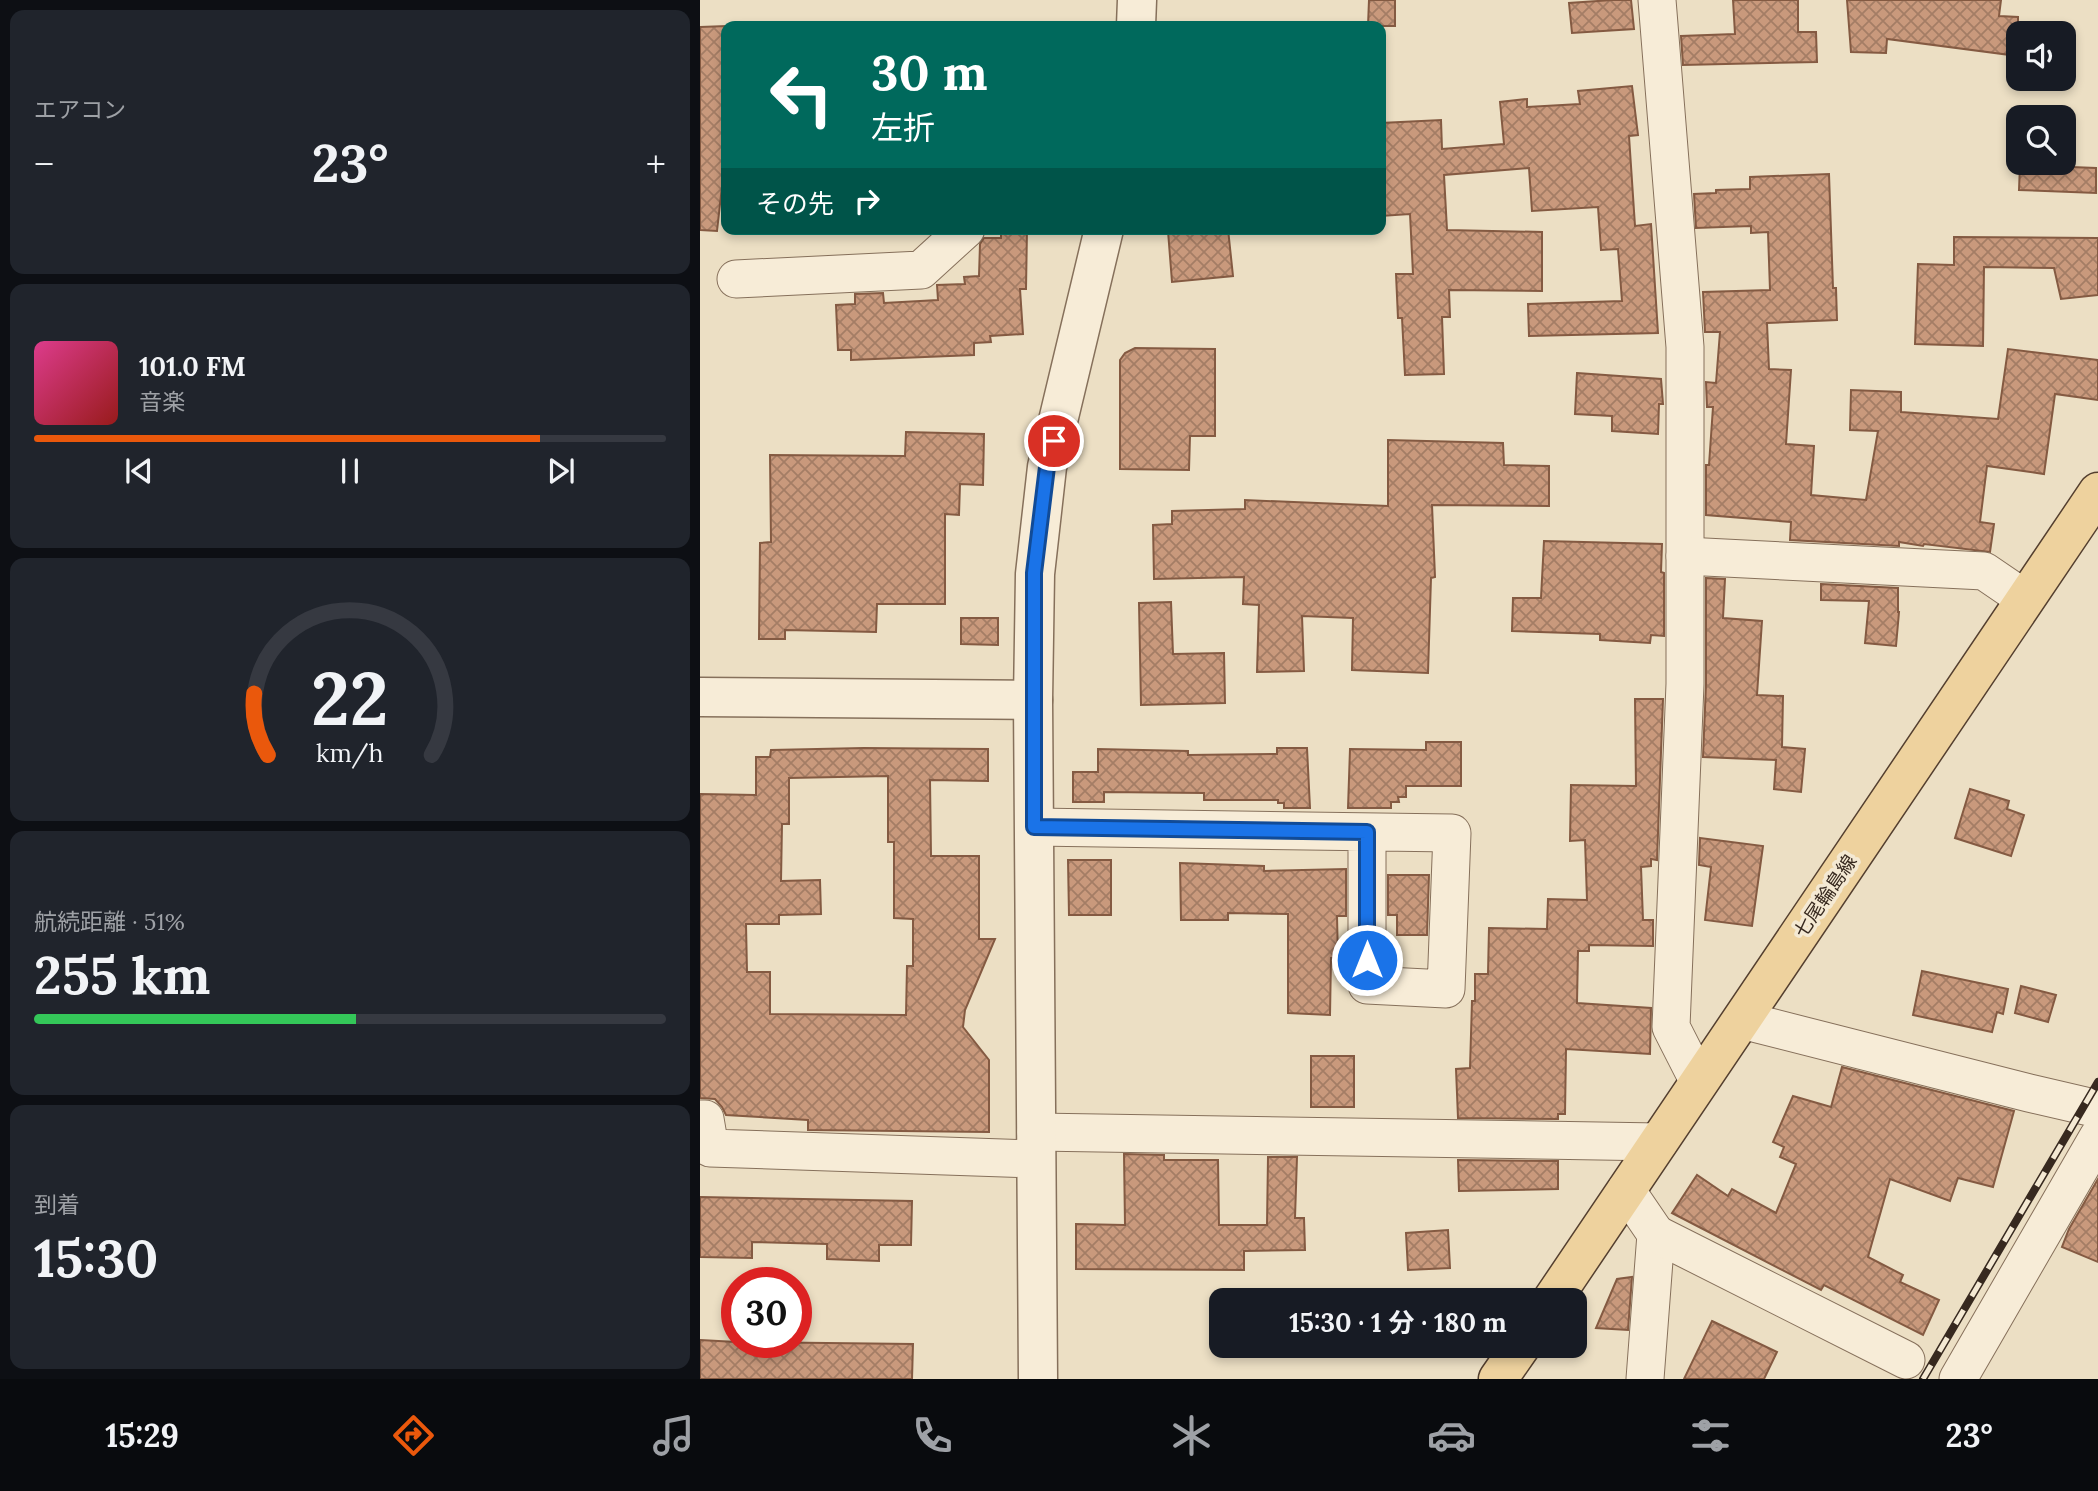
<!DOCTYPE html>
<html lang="ja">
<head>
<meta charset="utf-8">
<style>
	body { margin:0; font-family:Lora,"Noto Sans JP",serif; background:#20242c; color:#f1f3f6; height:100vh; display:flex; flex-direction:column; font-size:26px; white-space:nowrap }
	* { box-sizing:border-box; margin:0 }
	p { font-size:23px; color:#9ea1a6 }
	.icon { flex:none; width:38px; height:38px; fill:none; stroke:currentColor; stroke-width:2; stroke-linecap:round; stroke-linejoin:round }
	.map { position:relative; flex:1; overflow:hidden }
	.side { display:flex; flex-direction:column; gap:10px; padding:10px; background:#0d0f14; width:700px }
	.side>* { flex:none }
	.top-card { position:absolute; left:21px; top:21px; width:665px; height:214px; border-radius:14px; box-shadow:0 4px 10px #0003; background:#00695c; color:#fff; overflow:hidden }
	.tools { position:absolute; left:1306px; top:21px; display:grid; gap:14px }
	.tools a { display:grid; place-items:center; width:70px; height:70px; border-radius:14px; background:#171b24; box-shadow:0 4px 10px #0003; font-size:35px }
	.speed { position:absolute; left:21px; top:1267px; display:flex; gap:14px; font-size:35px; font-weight:700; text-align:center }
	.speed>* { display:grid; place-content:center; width:91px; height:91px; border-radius:50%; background:#171b24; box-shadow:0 4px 10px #0003; line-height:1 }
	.speed .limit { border:10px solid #d22; background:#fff; color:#111 }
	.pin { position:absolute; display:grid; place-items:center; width:60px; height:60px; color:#fff; margin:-30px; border:4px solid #fff; border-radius:50%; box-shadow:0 2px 7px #0007 }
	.me { position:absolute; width:77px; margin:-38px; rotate:0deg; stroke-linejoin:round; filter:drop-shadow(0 0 5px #0008) }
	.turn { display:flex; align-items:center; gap:24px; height:147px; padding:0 35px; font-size:32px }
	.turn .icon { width:91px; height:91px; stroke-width:2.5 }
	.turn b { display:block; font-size:49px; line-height:60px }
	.then { display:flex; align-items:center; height:66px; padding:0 35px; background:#0003; gap:14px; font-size:26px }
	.big { font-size:52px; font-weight:700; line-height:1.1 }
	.side .tile { flex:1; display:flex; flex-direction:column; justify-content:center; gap:10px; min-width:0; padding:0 24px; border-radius:14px; background:#20242c }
	.side .dial { align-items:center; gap:0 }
	.dial svg { height:182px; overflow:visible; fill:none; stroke:#363941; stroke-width:7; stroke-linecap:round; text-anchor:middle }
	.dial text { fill:#f1f3f6; stroke:none }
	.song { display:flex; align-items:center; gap:21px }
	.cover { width:84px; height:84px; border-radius:10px; background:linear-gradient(135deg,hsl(330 70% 55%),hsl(0 70% 35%)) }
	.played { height:7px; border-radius:4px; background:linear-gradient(90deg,#ea580c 80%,#363941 80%) }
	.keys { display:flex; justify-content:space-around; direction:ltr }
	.heat { display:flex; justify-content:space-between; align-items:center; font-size:38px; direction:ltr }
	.charge { height:10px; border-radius:5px; background:linear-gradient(90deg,#34c759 51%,#363941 0) }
	.trip { position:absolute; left:509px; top:1288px; width:378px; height:70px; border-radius:14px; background:#171b24; box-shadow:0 4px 10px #0003; font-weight:700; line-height:70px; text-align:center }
	.tabs { display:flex; height:112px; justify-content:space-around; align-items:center; background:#090b0e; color:#9ea1a6 }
	.tabs .icon { width:49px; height:49px }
	.tabs .on { color:#ea580c }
	.tabs b { font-size:32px; color:#f1f3f6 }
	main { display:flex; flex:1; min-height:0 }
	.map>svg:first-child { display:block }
	.building { fill:url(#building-cross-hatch); stroke:#845a42; stroke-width:2; fill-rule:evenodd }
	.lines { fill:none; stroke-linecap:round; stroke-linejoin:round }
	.minor-casing { stroke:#86705b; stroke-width:39 }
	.tertiary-casing { stroke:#86705b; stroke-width:41 }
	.primary-casing { stroke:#543f2f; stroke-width:41 }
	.minor { stroke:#f7ecd7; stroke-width:37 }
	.tertiary { stroke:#f7ecd7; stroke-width:38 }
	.primary { stroke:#eed29e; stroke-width:38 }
	.rail-casing { stroke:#37291f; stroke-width:8 }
	.rail { stroke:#f4e9d3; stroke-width:5; stroke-dasharray:16; stroke-linecap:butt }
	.route-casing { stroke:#114b97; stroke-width:18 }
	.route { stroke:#1a73e8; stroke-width:12 }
	.labels { text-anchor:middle; stroke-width:7; stroke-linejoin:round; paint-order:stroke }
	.street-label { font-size:19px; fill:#37291f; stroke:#f4e9d3 }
</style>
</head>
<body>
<main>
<section class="side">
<div class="tile"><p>エアコン</p>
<div class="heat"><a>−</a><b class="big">23°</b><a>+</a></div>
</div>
<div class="tile">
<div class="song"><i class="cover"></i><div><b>101.0 FM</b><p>音楽</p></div></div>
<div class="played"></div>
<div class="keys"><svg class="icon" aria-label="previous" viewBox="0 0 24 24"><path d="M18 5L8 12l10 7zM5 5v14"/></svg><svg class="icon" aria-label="pause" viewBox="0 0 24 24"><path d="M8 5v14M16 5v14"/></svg><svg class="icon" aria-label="next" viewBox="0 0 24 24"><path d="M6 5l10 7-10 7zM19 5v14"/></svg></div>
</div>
<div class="tile dial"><svg viewBox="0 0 100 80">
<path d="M14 69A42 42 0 1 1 86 69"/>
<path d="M14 69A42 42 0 0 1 8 42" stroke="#ea580c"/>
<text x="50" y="56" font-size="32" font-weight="700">22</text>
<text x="50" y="72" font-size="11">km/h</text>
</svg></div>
<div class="tile"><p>航続距離 · 51%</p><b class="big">255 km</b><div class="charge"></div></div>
<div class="tile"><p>到着</p><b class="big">15:30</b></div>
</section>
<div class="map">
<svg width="1398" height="1379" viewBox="0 0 1398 1379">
	<defs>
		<pattern id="building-cross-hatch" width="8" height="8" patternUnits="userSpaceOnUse" patternTransform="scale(1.75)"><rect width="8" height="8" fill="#c9997c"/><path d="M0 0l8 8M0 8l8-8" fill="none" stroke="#a47d65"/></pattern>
	</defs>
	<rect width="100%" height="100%" fill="#ecdfc4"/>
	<g class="building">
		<polygon points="669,0 695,0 695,26 668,26"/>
		<polygon points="912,0 931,0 934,29 872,33 869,3"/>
		<polygon points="1033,0 1098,0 1098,32 1116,32 1117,62 983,65 981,36 1035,34"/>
		<polygon points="1147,0 1301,0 1299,16 1318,17 1318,56 1187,39 1186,53 1151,52"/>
		<polygon points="26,26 26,151 17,231 0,230 0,27"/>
		<polygon points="932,86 938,135 929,136 935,226 951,224 958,333 829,336 828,304 922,301 918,249 901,250 898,207 832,211 829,168 744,175 747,230 842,232 842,291 749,290 750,317 742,317 744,374 705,375 702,318 698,318 696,274 713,274 710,214 681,216 681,123 741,120 742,149 804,144 800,102 827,99 827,107 880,104 878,91"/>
		<polygon points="1320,165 1396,168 1396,193 1319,190"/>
		<polygon points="1129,174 1133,288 1136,288 1137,320 1067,323 1069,369 1091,370 1086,444 1114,446 1111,495 1166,500 1178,431 1150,430 1151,390 1201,392 1201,412 1298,419 1308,349 1398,360 1398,400 1355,394 1344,474 1287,466 1280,522 1294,524 1290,552 1224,544 1223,546 1199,542 1199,546 1090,540 1091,522 1006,515 1006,465 1009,465 1013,407 1007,407 1006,382 1016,383 1020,332 1005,332 1003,292 1070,290 1068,232 1051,233 1051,226 996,228 994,194 1016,193 1016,190 1050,189 1050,177"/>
		<polygon points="301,229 327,229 326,289 320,289 323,334 290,336 291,342 274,343 274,355 151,360 151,350 138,350 136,305 155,304 155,294 183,293 184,303 238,300 237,285 265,284 264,277 279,276 280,244 284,238 301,238"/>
		<polygon points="485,229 528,229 533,276 472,282 468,231"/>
		<polygon points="1254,237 1398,238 1398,295 1361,299 1354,268 1284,267 1283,346 1215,344 1218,264 1254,265"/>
		<polygon points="435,348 515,349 515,436 490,436 489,470 420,469 420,360 425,353"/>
		<polygon points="877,373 961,379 963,404 959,404 958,434 912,431 912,416 875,414"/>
		<polygon points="206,432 284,434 283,485 260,484 259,515 245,514 245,604 177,604 176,632 85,630 85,639 59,639 60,543 71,542 70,455 205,456"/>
		<polygon points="688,440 803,443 804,465 849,466 849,506 732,505 735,577 731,578 728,673 652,670 653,618 602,616 604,671 557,672 559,605 543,604 544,577 454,579 453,525 472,524 472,511 545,509 545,500 688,506"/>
		<polygon points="844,541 962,544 961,572 964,573 964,636 951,635 950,643 900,640 900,634 812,631 813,598 841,598"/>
		<polygon points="1006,578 1025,579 1023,618 1062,621 1057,695 1083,696 1082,747 1105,749 1101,792 1074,789 1076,760 1003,757 1006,684"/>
		<polygon points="1121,584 1198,588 1198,612 1199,612 1196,646 1165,643 1169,601 1121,600"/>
		<polygon points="471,602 473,654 524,653 525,703 441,705 439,603"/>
		<polygon points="261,618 298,618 298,645 261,644"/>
		<polygon points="935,699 963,699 957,860 951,859 951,866 941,867 943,920 953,920 953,946 889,945 889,951 878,951 877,1003 951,1008 950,1054 866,1049 865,1114 858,1114 858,1119 758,1118 756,1069 770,1068 772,1001 775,1001 775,974 788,974 789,928 847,929 848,899 887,900 885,840 870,841 871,785 936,786"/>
		<polygon points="726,742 761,742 761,786 706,786 706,797 698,797 699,802 691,802 691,808 648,808 650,749 726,750"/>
		<path d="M164 748 288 749V781L230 780 231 856H279V939H295L265 1010 263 1027 289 1060V1132L108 1130V1120L26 1115 22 1107 15 1099 0 1098V794L56 795V757H70L71 750ZM188 776V842H194V918L213 919V966H207L206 1015 70 1014V972H47L46 924H79V915L121 914 120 880 81 881 82 824H89V778Z"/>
		<polygon points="577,748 607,748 610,808 584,808 584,803 578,803 578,800 504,800 504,793 404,792 404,802 373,802 373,772 398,772 398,749 488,751 488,755 577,754"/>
		<polygon points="1270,789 1309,801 1307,809 1324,815 1311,856 1255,838"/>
		<polygon points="1000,838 1063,846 1052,926 1005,920 1011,867 999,865"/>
		<polygon points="368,860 411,860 411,915 369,915"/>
		<polygon points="480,863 564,866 564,871 646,869 646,916 637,916 638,958 631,958 630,1015 588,1013 588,914 528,913 528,920 481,920"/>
		<polygon points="688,875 729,875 727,935 697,935 697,915 688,915"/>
		<polygon points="1222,971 1308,989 1303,1014 1297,1012 1292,1032 1213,1015"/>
		<polygon points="1321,986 1356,995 1348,1022 1315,1013"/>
		<rect x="611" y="1056" width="43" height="51"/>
		<polygon points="1142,1067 1314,1111 1293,1187 1258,1178 1250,1201 1190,1179 1168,1257 1203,1275 1200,1282 1239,1300 1223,1335 1124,1285 1121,1290 972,1213 997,1175 1028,1196 1032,1189 1076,1213 1096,1164 1080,1157 1084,1147 1073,1142 1093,1096 1131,1107"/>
		<polygon points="424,1154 464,1155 464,1160 518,1160 519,1225 567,1225 568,1157 597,1157 595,1218 604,1218 605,1250 544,1251 544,1270 376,1269 376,1224 425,1225"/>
		<polygon points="758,1160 858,1161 858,1189 759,1191"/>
		<polygon points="1398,1179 1398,1262 1362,1247 1369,1229"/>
		<polygon points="0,1197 212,1201 211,1245 179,1245 179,1261 127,1259 127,1244 52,1242 52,1258 0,1257"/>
		<polygon points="748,1230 750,1268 708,1270 706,1233"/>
		<polygon points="932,1277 928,1330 896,1328 917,1279"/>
		<polygon points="1012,1321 1077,1352 1064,1379 984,1379"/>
		<polygon points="0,1340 37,1342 213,1344 212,1379 0,1379"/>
	</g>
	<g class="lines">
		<defs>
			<g id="minor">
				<polyline points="957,0 985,347 985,684 971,1027 999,1082"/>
				<polyline points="36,279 221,270 266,229"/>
				<polyline points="985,556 1284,571 1325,599"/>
				<polyline points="334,827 752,833 746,989 667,985 667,832"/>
				<polyline points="1042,1020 1329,1093 1398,1109"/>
				<polyline points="0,1119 5,1119 10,1148 336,1159"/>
				<polyline points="336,1132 959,1142"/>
				<polyline points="926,1190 956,1234 945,1379"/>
				<polyline points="956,1234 1206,1360"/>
				<polyline points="1258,1379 1398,1137"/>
			</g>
			<g id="tertiary">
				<polyline points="436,26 437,0"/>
				<polyline points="0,697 333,700"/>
				<polyline points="338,1379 333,700 335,574 347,467 404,229"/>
			</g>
			<g id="primary">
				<polyline points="852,1300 1398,492"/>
				<polyline points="798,1379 821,1346"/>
			</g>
		</defs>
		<use href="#minor" class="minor-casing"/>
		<use href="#tertiary" class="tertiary-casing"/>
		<use href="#primary" class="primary-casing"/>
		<use href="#minor" class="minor"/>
		<use href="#tertiary" class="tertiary"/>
		<use href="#primary" class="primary"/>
		<defs>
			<polyline id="rail" points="1223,1379 1398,1082"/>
		</defs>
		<use href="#rail" class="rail-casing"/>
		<use href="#rail" class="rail"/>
	</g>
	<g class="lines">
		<defs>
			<polyline id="route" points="354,441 347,467 334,573 334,827 667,832 667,960"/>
		</defs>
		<use href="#route" class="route-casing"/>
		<use href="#route" class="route"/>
	</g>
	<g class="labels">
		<g class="street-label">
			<text transform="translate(1125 896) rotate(-56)" y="7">七尾輪島線</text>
		</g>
	</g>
</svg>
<div class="tools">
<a><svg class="icon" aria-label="sound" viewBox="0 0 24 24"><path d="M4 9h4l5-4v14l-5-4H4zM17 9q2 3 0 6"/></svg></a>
<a><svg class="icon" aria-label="search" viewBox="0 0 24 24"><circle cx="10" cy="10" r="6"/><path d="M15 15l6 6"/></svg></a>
</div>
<div class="speed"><div class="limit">30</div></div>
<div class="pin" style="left:354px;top:441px;background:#d93025"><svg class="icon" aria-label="arrive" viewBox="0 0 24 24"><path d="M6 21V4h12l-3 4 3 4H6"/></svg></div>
<svg class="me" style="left:667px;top:960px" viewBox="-20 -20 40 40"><circle r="17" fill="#1a73e8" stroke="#fff" stroke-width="3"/><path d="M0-11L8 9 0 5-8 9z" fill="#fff"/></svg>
<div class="trip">15:30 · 1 分 · 180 m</div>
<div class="top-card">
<div class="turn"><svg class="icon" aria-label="left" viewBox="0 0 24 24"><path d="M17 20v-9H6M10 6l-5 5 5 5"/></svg><div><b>30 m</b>左折</div></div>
<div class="then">その先<svg class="icon" aria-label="right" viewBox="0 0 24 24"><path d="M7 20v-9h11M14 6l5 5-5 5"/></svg></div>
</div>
</div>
</main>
<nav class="tabs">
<b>15:29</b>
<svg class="icon on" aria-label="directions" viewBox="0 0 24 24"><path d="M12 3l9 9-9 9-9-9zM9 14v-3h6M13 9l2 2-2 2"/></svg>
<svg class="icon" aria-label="music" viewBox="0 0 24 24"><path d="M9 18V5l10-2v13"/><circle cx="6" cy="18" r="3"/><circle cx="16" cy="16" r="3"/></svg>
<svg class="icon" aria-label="phone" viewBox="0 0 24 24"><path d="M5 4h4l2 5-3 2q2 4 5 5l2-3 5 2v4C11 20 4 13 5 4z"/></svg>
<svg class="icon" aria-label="climate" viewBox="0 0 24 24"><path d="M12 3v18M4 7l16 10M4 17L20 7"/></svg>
<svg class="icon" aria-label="car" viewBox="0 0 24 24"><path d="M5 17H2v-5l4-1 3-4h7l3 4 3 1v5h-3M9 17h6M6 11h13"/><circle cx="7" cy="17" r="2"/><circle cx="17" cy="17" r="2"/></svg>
<svg class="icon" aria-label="filters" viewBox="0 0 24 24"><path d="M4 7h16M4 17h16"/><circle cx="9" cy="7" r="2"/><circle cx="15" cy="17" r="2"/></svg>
<b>23°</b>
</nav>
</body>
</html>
